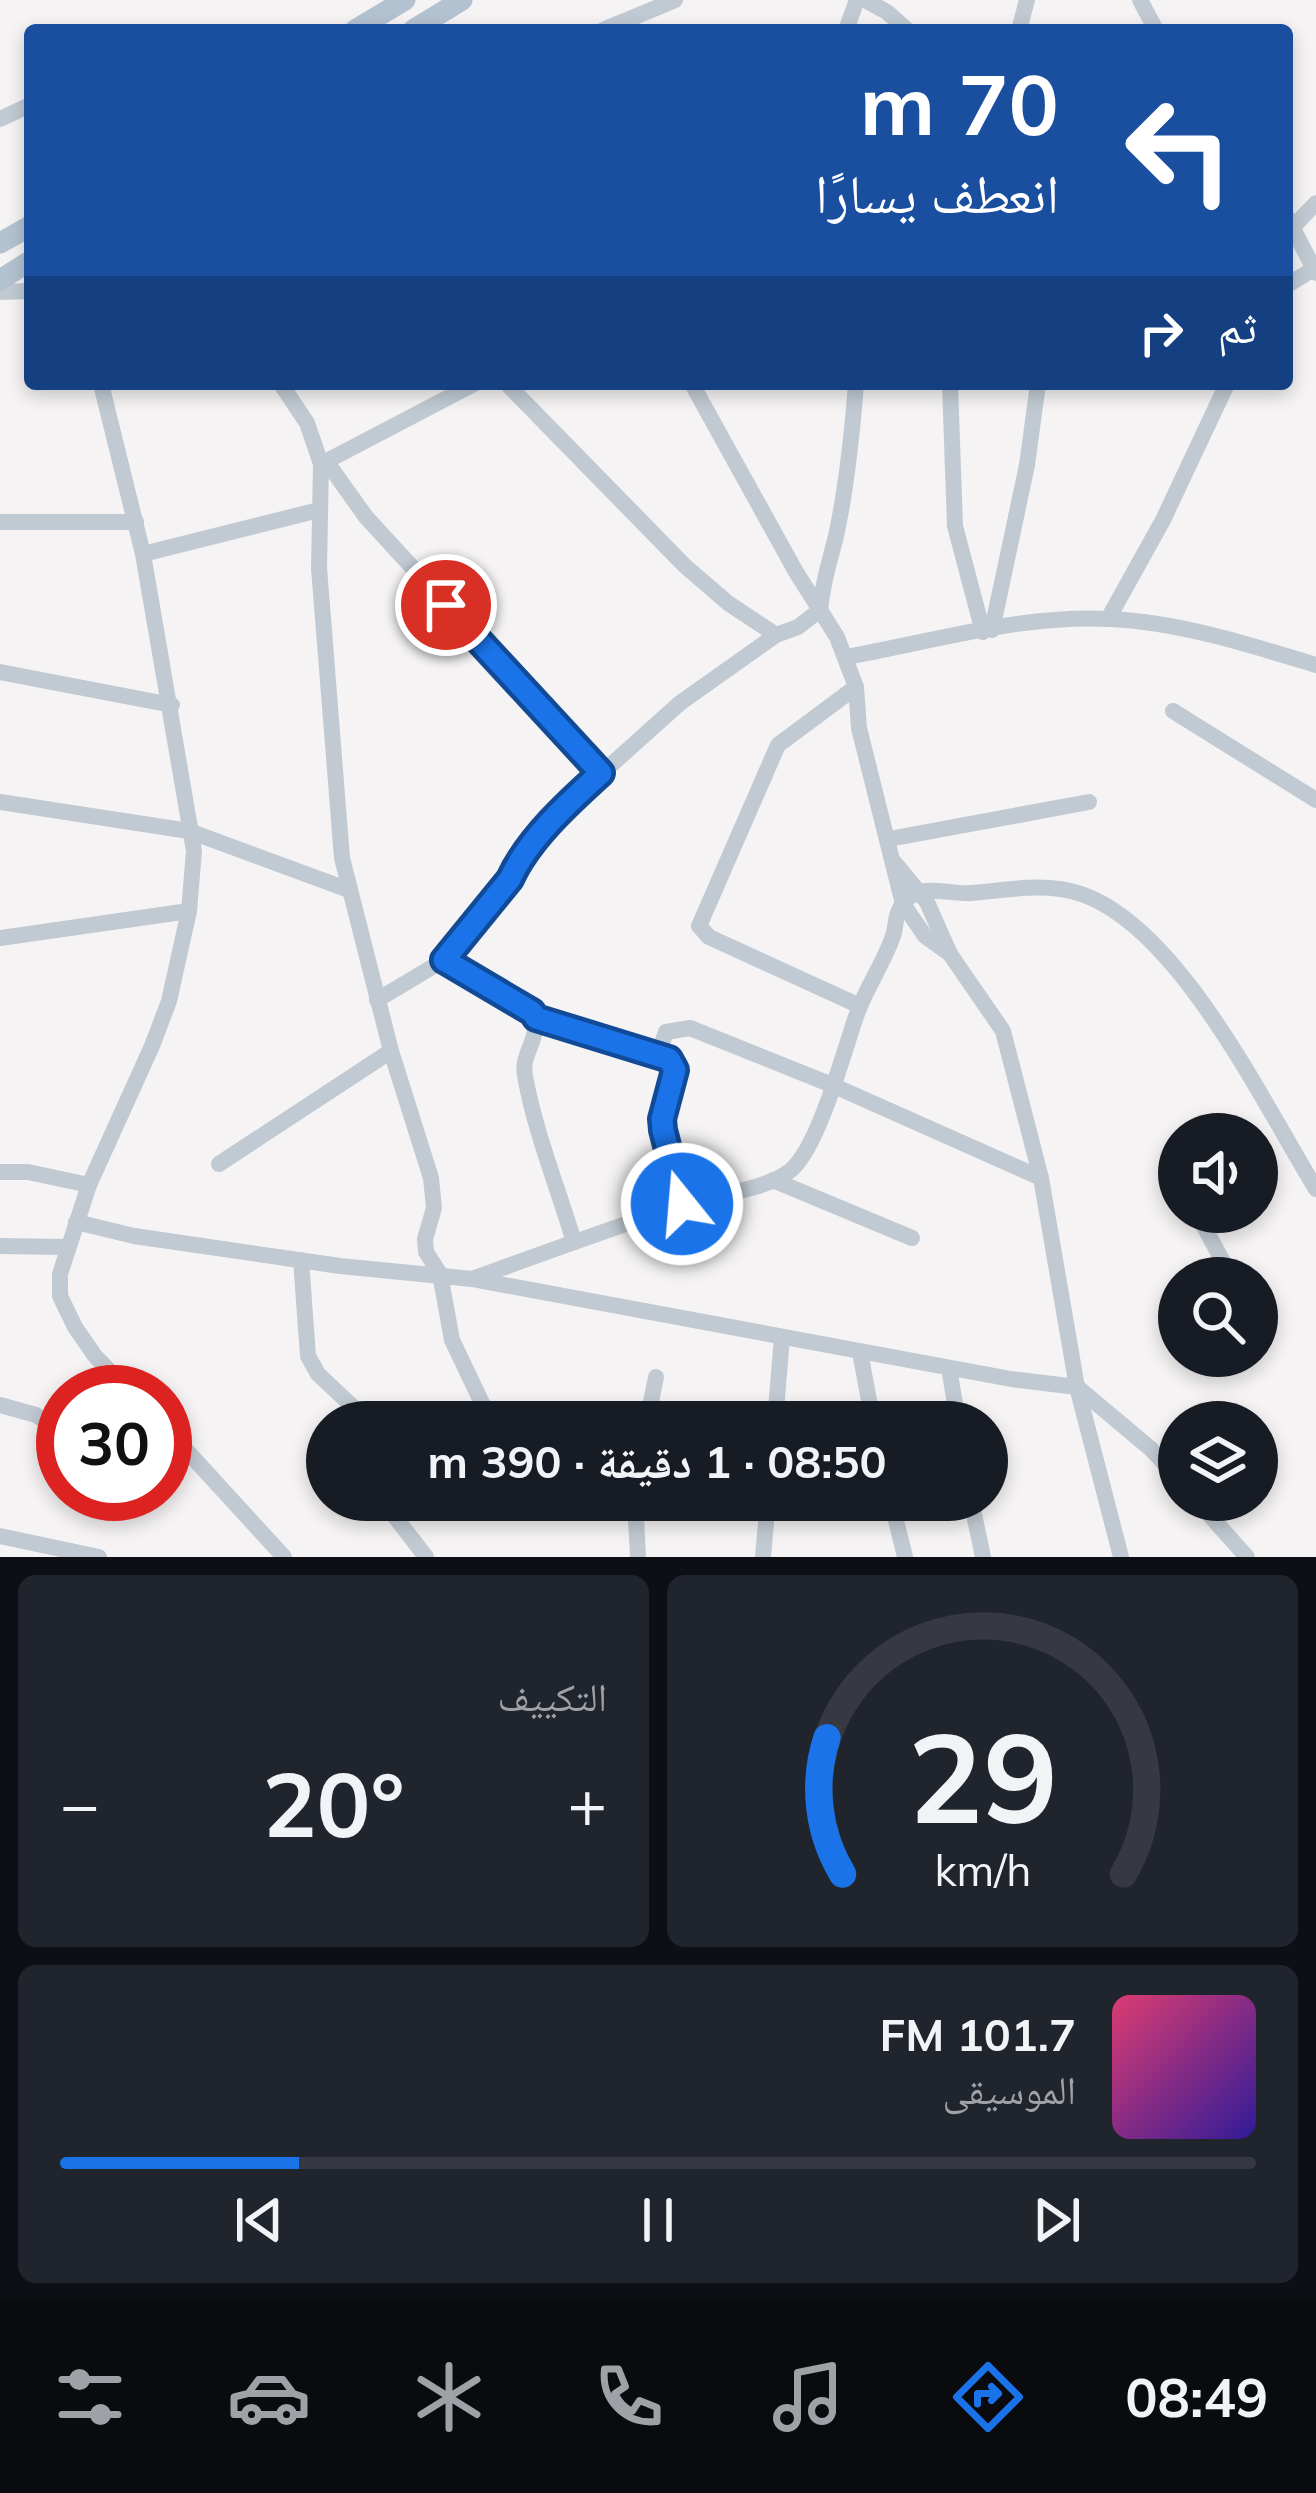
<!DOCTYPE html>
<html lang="ar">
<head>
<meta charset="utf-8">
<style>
	body { margin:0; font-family:Mulish,"Noto Naskh Arabic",sans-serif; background:#20242c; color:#f1f3f6; direction:rtl; height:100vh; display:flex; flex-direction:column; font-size:45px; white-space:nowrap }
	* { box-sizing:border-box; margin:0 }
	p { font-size:39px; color:#9ea1a6 }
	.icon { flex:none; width:66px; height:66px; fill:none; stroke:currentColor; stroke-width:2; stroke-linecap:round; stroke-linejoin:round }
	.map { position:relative; height:1557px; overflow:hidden; direction:ltr }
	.panel { display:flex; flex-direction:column; gap:18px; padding:18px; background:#0d0f14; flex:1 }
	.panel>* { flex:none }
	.top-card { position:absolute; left:24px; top:24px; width:1269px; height:366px; border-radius:12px; box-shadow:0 6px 18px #0003; direction:rtl; background:#1a4fa0; color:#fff; overflow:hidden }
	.tools { position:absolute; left:1158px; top:1113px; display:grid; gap:24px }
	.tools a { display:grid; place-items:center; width:120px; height:120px; border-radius:50%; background:#171b24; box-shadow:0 6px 18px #0003; font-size:60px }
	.speed { position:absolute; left:36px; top:1365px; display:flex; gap:24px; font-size:60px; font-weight:700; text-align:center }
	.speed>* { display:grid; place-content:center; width:156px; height:156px; border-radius:50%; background:#171b24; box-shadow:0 6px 18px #0003; line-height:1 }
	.speed .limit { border:18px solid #d22; background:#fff; color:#111 }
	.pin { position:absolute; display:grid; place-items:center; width:102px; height:102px; color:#fff; margin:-51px; border:6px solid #fff; border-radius:50%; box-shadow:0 3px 12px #0007 }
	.me { position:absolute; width:132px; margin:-66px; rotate:343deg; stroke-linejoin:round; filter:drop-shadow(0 0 9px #0008) }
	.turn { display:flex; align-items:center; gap:42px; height:252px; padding:0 36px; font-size:54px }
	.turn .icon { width:156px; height:156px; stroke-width:2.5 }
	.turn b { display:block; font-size:84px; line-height:102px }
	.then { display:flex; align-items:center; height:114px; padding:0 36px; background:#0003; gap:24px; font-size:45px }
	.big { font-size:90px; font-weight:700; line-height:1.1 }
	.panel .card { flex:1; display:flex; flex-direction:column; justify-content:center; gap:18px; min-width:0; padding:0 42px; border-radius:18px; background:#20242c }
	.panel .dial { align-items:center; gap:0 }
	.dial svg { height:312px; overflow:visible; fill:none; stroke:#363941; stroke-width:7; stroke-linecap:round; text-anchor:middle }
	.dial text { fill:#f1f3f6; stroke:none }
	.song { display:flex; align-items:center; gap:36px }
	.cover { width:144px; height:144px; border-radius:18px; background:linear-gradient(135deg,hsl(340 70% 55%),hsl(250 70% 35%)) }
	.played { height:12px; border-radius:6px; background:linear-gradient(90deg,#1a73e8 20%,#363941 20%) }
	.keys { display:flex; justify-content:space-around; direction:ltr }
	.heat { display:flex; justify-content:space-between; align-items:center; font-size:66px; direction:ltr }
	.panel .tiles { flex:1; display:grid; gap:18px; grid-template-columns:1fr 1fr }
	.card:last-child { grid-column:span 2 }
	.trip { position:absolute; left:306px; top:1401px; width:702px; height:120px; border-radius:60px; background:#171b24; box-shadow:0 6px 18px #0003; font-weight:700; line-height:120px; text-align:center; direction:rtl }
	.tabs { display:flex; height:192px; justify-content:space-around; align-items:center; background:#090b0e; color:#9ea1a6 }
	.tabs .icon { width:84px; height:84px }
	.tabs .current { color:#1a73e8 }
	.tabs b { font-size:54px; color:#f1f3f6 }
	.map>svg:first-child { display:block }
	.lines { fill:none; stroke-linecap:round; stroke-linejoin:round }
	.minor { stroke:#c1cad2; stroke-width:16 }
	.major { stroke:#b3c2d1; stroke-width:21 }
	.route-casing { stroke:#114b97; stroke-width:30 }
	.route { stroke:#1a73e8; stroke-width:21 }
</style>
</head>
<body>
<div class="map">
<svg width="1316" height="1557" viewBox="0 0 1316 1557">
	<rect width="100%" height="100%" fill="#f5f3f3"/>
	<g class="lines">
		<g class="minor">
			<polyline points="865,0 887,12 907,30"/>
			<polyline points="1140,0 1156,30"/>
			<polyline points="603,30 675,0"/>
			<polyline points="846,30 857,0"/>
			<polyline points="1019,30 1027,0"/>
			<polyline points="0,119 30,105"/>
			<polyline points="1287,217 1316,273"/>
			<polyline points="1293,227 1316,203"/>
			<polyline points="1287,285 1314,269"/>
			<polyline points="0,292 30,291"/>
			<polyline points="101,384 143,554 194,851 189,911 169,1001 152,1046 89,1185 60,1274 60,1296 75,1327 95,1356 130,1392"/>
			<polyline points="281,384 307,423 321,464 319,568 342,858 391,1051 431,1178 434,1208 425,1239 426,1252 440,1274 452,1340 491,1422"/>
			<polyline points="507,384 685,566 728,603 776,635"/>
			<polyline points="692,384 796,572 837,637 856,687 859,728 903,904 925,936 950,954"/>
			<polyline points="950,384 955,526 983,632"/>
			<polyline points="326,461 366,517 601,773"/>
			<polyline points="321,464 474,384"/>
			<polyline points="0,522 136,522"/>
			<polyline points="143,554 319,510"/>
			<polyline points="1108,619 1163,520 1227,384"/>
			<polyline points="992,630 1027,465 1038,384"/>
			<path d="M846 657C931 642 1022 614 1110 619 1179 622 1250 645 1316 665"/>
			<polyline points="0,672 172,705"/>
			<polyline points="856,687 778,745 699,926 709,937 860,1006"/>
			<polyline points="1173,711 1316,800"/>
			<polyline points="0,802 189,831 349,890"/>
			<polyline points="889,839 1089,802"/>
			<polyline points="895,863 927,902 950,954 1003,1031 1041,1178 1077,1387 1121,1557"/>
			<polyline points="0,938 189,911"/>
			<path d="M444 960 532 1012C544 1036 520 1052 525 1076 535 1132 558 1188 574 1242"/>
			<path d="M377 1000 444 960 572 800 680 703 776 635 798 627 820 610C823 580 829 564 836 536 847 486 852 435 856 384"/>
			<path d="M536 1019 658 1055 673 1064C677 1084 663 1099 662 1120 660 1147 675 1178 683 1204"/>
			<polyline points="658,1055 666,1032 690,1028 832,1085 1041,1178"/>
			<polyline points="219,1164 391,1051"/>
			<polyline points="0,1172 28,1172 89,1185"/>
			<polyline points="773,1180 912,1238"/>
			<polyline points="1196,1212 1232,1278"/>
			<polyline points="76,1222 134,1236 340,1266 472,1279 1011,1379 1077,1387 1151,1449 1179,1479"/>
			<polyline points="0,1246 68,1247"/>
			<polyline points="301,1260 308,1356 318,1374 369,1422"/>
			<path d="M472 1279C541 1254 609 1229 679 1206 709 1196 768 1190 791 1170 820 1145 844 1049 858 1011 868 985 884 962 893 936 896 928 895 918 899 910 915 879 945 895 972 893 1008 890 1046 882 1081 894 1179 927 1263 1103 1316 1189"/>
			<polyline points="860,1352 873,1422"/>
			<polyline points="949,1368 958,1422"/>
			<polyline points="0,1405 36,1415 63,1434"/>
			<polyline points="647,1422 656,1377"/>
			<polyline points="775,1422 782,1337"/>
			<polyline points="165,1427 284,1557"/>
			<polyline points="382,1500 426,1557"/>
			<polyline points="635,1500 638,1557"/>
			<polyline points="891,1500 905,1557"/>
			<polyline points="971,1500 983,1557"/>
			<polyline points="1196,1500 1247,1557"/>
			<polyline points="0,1536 99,1557"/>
			<polyline points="763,1557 768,1500"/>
		</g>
		<g class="major">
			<polyline points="355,30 405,0"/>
			<polyline points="413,30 462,0"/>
			<polyline points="0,243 30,226"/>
			<polyline points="0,280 30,261"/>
		</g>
	</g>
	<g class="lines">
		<defs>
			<path id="route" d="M446 605 601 773C569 802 528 839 510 879L444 960 532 1012 536 1018 669 1059 675 1070 662 1119 663 1130 682 1204"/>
		</defs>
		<use href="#route" class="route-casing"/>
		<use href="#route" class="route"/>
	</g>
</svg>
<div class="tools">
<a><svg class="icon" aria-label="sound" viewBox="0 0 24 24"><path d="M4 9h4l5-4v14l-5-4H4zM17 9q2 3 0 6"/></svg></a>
<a><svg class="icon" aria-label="search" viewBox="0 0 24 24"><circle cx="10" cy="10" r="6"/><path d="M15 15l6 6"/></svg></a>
<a><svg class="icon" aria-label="layers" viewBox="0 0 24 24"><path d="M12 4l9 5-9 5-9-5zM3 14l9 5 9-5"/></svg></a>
</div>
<div class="speed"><div class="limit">30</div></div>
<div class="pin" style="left:446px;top:605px;background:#d93025"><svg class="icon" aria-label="arrive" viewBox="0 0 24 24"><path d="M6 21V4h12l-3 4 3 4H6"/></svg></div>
<svg class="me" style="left:682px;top:1204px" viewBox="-20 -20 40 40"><circle r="17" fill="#1a73e8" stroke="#fff" stroke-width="3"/><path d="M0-11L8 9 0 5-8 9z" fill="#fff"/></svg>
<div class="trip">08:50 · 1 دقيقة · 390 m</div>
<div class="top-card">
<div class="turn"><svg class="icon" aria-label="left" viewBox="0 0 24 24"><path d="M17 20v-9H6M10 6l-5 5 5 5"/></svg><div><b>70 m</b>انعطف يسارًا</div></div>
<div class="then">ثم<svg class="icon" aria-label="right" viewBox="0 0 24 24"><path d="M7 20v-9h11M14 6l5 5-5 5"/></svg></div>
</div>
</div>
<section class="panel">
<div class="tiles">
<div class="card dial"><svg viewBox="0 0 100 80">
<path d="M14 69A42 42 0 1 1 86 69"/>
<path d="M14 69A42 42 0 0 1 10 34" stroke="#1a73e8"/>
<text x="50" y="56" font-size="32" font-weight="700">29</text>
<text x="50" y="72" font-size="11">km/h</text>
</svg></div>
<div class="card"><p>التكييف</p>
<div class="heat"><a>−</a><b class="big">20°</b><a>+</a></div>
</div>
<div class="card">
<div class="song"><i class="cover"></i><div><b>101.7 FM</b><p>الموسيقى</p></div></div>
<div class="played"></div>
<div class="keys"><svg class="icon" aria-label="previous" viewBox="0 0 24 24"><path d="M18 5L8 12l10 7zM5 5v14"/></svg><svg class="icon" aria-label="pause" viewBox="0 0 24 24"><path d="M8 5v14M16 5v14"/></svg><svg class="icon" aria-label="next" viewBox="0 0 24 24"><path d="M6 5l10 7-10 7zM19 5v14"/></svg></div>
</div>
</div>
</section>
<nav class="tabs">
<b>08:49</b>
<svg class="icon current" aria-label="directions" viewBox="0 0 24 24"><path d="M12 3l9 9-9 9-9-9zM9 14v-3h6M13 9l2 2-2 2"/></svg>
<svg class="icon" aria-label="music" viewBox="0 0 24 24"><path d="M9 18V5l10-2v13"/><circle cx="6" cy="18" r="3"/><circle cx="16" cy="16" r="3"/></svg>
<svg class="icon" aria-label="phone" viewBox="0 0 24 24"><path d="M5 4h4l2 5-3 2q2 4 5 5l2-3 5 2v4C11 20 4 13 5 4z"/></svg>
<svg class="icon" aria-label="climate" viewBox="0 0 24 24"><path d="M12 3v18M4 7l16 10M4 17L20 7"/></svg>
<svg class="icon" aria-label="car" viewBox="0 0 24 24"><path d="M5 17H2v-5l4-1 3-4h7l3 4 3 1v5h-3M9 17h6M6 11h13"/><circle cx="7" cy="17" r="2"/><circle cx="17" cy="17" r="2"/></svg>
<svg class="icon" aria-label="filters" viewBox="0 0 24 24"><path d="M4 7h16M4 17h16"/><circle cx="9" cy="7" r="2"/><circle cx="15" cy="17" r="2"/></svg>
</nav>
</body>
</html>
